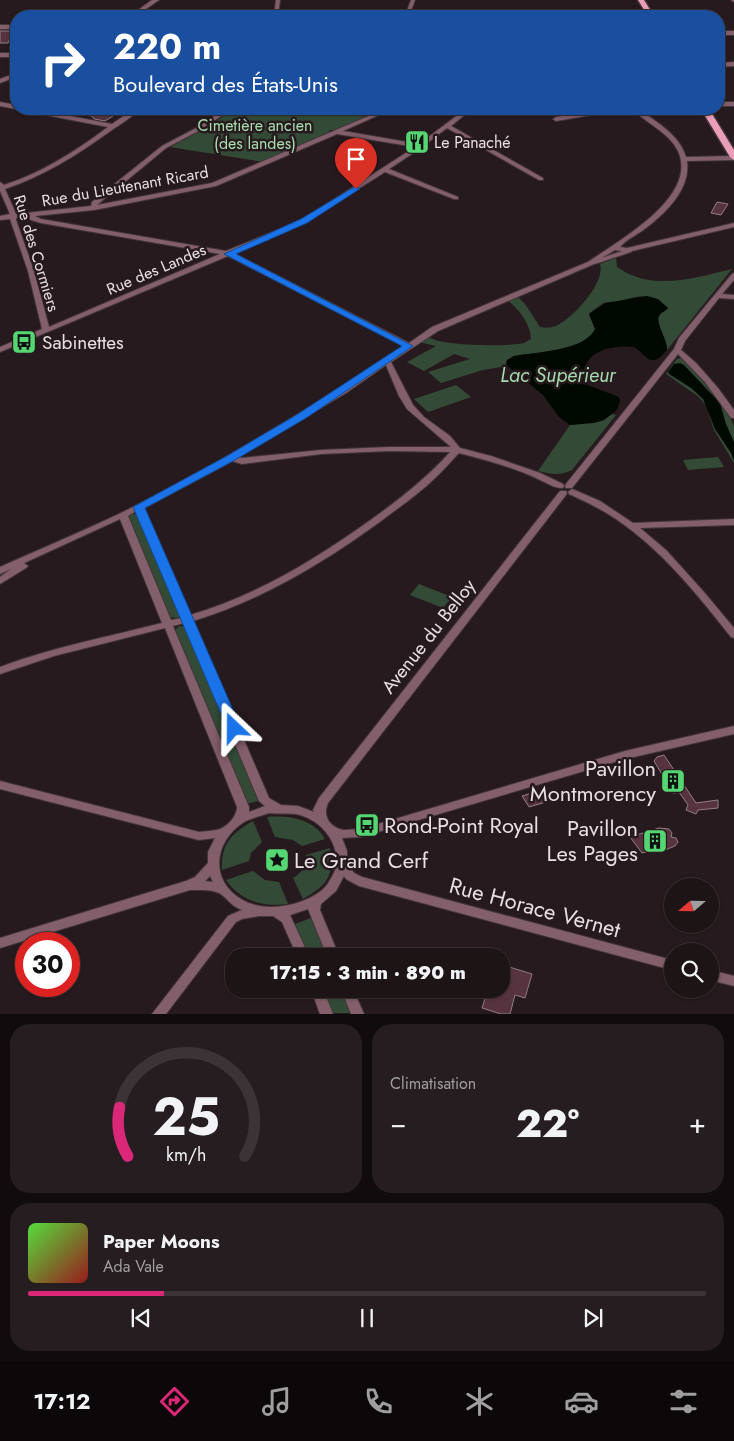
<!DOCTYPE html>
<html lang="fr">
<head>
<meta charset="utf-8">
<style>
	body { margin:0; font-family:Jost,sans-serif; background:#251d1f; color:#f1f3f6; height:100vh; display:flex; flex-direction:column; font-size:19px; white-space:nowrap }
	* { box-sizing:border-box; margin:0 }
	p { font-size:16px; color:#a09ea1 }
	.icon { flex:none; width:28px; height:28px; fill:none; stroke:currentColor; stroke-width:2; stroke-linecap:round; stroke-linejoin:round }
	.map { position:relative; height:1014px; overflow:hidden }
	.sheet { display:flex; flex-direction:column; gap:10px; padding:10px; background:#100b0c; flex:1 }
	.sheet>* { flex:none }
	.top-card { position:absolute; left:10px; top:10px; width:715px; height:105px; border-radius:20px; box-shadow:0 1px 4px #0004,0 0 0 1px #3b3335; background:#1a4fa0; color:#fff; overflow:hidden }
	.needle { width:32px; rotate:250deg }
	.controls { position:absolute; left:664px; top:878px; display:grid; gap:10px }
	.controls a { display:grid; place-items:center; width:55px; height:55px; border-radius:50%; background:#1d1416; box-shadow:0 1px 4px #0004,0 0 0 1px #3b3335; font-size:25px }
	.speed { position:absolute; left:15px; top:932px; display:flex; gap:10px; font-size:25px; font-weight:700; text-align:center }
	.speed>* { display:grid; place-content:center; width:65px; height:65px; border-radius:50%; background:#1d1416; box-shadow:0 1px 4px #0004,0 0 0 1px #3b3335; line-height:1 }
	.speed .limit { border:8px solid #d22; background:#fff; color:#111 }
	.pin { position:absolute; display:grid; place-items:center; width:42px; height:42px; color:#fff; margin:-51px -21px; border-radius:50% 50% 50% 0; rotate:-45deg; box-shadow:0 0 5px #0007 }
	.pin .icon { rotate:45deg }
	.me { position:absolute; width:55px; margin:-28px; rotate:337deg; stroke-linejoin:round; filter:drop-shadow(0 0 4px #0008) }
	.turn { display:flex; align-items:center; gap:18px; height:105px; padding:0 20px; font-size:22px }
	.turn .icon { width:65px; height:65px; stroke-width:2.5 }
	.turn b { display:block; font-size:35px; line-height:42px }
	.big { font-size:38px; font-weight:800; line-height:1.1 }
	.sheet .widget { flex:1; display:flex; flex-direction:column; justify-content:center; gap:8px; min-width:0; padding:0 18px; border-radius:20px; background:#251d1f }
	.sheet .dial { align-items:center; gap:0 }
	.dial svg { height:130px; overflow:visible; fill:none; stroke:#3b3335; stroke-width:7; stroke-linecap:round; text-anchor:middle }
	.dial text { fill:#f1f3f6; stroke:none }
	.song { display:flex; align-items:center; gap:15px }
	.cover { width:60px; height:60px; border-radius:8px; background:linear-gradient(135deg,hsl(110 70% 55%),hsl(0 70% 35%)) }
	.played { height:5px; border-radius:2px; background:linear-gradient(90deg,#db2777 20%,#3b3335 20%) }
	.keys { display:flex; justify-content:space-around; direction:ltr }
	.heat { display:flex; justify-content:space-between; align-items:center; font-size:28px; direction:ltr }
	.sheet .tiles { flex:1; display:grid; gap:10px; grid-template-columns:1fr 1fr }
	.widget:last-child { grid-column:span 2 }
	.trip { position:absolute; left:225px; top:948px; width:285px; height:50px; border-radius:20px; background:#1d1416; box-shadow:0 1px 4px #0004,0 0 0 1px #3b3335; font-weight:800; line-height:50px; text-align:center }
	.menu { display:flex; height:80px; justify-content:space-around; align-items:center; background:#0c0809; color:#a09ea1 }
	.menu .icon { width:35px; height:35px }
	.menu .selected { color:#db2777 }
	.menu b { font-size:22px; color:#f1f3f6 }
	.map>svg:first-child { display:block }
	.green { fill:#334b36 }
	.water { fill:#000900 }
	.building { fill:#573340; stroke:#8f7e84 }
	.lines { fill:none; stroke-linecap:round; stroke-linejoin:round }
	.minor-casing { stroke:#423639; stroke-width:2 }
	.tertiary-casing { stroke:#423639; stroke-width:2 }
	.primary-casing { stroke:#423639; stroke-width:3 }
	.minor { fill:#835e6b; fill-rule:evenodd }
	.tertiary { fill:#835e6b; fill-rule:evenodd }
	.primary { fill:#ea9eba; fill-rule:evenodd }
	.route { fill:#1a73e8; stroke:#114b97 }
	.labels { text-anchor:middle; stroke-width:5; stroke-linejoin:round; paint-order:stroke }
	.far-park-label { font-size:16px; fill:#a8deaf; stroke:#271a1e }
	.far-poi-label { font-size:16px; fill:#e8dfe2; stroke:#271a1e; text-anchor:start }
	.far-street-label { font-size:16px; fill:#e8dfe2; stroke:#271a1e }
	.poi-label { font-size:19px; fill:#e8dfe2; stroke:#271a1e; text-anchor:start }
	.street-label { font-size:19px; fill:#e8dfe2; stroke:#271a1e }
	.water-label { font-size:20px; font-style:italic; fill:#a4daac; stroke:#271a1e }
	.near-poi-label { font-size:22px; fill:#e8dfe2; stroke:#271a1e; text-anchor:end }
	.near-street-label { font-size:22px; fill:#e8dfe2; stroke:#271a1e }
</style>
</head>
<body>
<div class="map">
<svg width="734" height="1014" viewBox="0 0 734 1014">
	<rect width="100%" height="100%" fill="#271a1e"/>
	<g class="green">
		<polygon points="234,109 382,109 336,130 330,130 328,133 263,162 170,147 204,129"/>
		<path d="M616 258 617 267C652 292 694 278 732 269L667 350C668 341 655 323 659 316 661 312 666 311 668 308 651 293 640 294 620 302 615 304 609 301 604 303 600 305 595 309 591 312L589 314 595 329C583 353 534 351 512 357L506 361 507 366 483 370 441 383 428 372 470 359 454 354 424 371 407 362 436 346 419 342 429 337C440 346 508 347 524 343L531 339C531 325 519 309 508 301L518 297 525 304 540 327C546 328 550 328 556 326 572 319 606 283 600 264Z"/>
		<path d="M681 358C693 366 731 413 734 427 734 437 734 452 734 463L714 430 706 406 699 397 666 374 677 359Z"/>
		<polygon points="456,385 471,397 428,412 414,399"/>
		<path d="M612 414 616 415 572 470C560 476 550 474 538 471L570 425 601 421Z"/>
		<polygon points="718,457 724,467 688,470 683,460"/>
		<polygon points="130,514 137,514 181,615 178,618 168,617 127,519"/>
		<polygon points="419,584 452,597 443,608 410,595"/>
		<polygon points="179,626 187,627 262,800 246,804 174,631"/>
		<path d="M267 817C288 815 314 819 325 839L302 846 293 840 275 837Z"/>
		<path d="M253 821 262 842 251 853 249 861 222 870C221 844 231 834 253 821Z"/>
		<path d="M330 848C335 876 326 886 303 899L293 878C302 873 306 866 306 855Z"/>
		<polygon points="284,850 290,863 272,869 266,855"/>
		<path d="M253 871 265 880 279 882 288 904C263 907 240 901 226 880Z"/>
		<polygon points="311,918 328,956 309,956 295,924"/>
		<polygon points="322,989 342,989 352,1013 333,1013"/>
	</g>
	<g class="water">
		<path d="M647 296 658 299 668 308C666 311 661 312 659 316 655 323 668 341 667 350 650 370 648 356 634 347 620 345 596 348 588 361 585 365 584 372 582 377L585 384 619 397 620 401 617 410 604 420 594 423 570 425 559 417 543 395 506 365 507 360 514 356C535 352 585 351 595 329L589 314 605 303Z"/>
		<polygon points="680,363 684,365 720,403 726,424 734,442 734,461 731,453 715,429 703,399 691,388 669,374 668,372 674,364"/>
	</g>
	<g class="building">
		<polygon points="0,31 13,31 8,43 0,43"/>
		<polygon points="68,109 124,109 105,121 94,119 92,116 67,113"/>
		<polygon points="717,202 728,204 721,215 711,213"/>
		<polygon points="664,755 696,803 718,800 718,808 698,810 696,814 686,810 688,805 679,792 673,793 654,761 657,757"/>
		<polygon points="538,791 546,802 529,807 522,796"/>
		<polygon points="659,828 669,829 672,833 671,837 676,838 678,842 675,846 660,852 650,851 642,853 630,837"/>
		<polygon points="506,966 532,974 525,998 515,995 510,1014 501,1014 482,1008 488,989 501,989 501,970 504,971"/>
	</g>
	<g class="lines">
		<defs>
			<g id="minor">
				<polygon points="276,0 280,0 278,16 274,16"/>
				<polygon points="411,0 415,0 409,16 405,16"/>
				<polygon points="731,0 734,0 734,2"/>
				<rect x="719" y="31" width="15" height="4"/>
				<rect x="0" y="53" width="16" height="4"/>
				<polygon points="734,62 734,66 719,67 719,63"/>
				<polygon points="0,102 16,105 16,109 0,106"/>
				<rect x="719" y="102" width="15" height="4"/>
				<path d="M22 109H33L112 124 134 109H140C131 118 119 125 109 132 77 155 44 176 5 189L16 214 91 206 92 202 162 146 200 126 225 109H231L204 128 166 148 97 205 212 183 385 109H392L343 131 419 144 466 109H472L451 126 543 178V180H539L447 128 418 150 389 169 458 197V199H454L385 172 306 222 233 253 409 343 432 327 588 262C618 241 699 197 678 151 668 131 646 124 633 109H639C657 123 679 134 686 157L734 156V160L687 161C691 190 664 215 642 231 634 236 626 240 620 247L627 248 734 223V227L632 251 631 252 598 263 594 264 438 331 391 362 413 405 424 417 450 436 460 448 491 456 540 473 563 484 564 486 563 488C555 489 545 482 538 479 513 467 485 460 459 453 451 461 444 470 435 478 419 494 399 507 381 521 323 563 262 600 193 621L269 798 281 805 298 806 314 812 313 810 319 798 560 491H566L567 493 566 495 328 803C322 816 330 828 344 830 350 830 356 829 361 829L625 751 734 726V734L625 759 361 837 342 838 347 851V862L354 873 362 877 672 960V970L359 886 346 879 344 876 336 891 321 904 320 910 339 956H327L308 909 290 915 309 956H297L282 922 273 916H259L242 919 236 922 166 1014H152L228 916 242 910C229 905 228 898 219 893 211 889 199 890 190 890L0 948V938L186 881 195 877 208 863V852L215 838 199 840 0 789V781L199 832C205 831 214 831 220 829 228 826 237 816 237 807L165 628 54 656 0 674V667C53 647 108 637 162 623L120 519 24 563 28 566 26 568 0 584V577L11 569 0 574V567C40 549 81 532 121 513 219 464 313 407 404 346L228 256 0 352V347L42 329 28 271 10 219 0 220V216L10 214 0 191V182L4 185C42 173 76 151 108 127L25 111ZM337 134 415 147 302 220 226 251 41 219 35 216 94 210 216 186ZM28 217 31 220 41 223 220 254 49 327 34 271 16 220V218ZM615 250 622 251 602 258ZM386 365 399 396 407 409 451 447H389L321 450 242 458 238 457 346 393ZM389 451 450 452C427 478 400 499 372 519 316 559 256 596 190 615L144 508 232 461 242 464 321 454ZM136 511 182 618 171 620 128 516ZM184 623 259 801 265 806 249 812V807L173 626ZM269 813C278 814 287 813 296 814 321 819 342 844 335 870 334 873 332 877 330 880 325 891 311 898 300 902 283 908 258 910 241 899 209 880 214 841 244 822 251 818 261 816 269 813ZM210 876 213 882 205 881Z"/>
				<polygon points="606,109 618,109 615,111 556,121 553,119 556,117"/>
				<polygon points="734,273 734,280 722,294 734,295 734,299 719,298 685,341 681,350 696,363 718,388 734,410 734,418 731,418 705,382 678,354 572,488 566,488 565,486 566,484 674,349 679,338 732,274"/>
				<path d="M572 489 600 501 633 523 734 519V525L640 528 666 550 703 591 734 628V638L731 637C697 594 662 550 616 519 601 509 585 501 569 494L568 492Z"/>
				<polygon points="710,970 734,976 734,986 710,980"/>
				<polygon points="311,989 323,989 333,1014 320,1014"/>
				<polygon points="341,989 353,989 364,1014 351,1014"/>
			</g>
			<g id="tertiary">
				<polygon points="152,0 159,0 136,16 130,16"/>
				<rect x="0" y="25" width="16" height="4"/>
				<polygon points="16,73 16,77 0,83 0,79"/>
			</g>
			<g id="primary">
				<polygon points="638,0 644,0 654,16 648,16"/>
				<polygon points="701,109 709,109 734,150 734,160 730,157"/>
			</g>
		</defs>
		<use href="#minor" class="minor-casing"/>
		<use href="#tertiary" class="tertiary-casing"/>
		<use href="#primary" class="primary-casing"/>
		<use href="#minor" class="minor"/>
		<use href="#tertiary" class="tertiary"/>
		<use href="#primary" class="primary"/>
	</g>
	<polygon class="route" points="356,186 360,189 358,190 307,223 236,254 413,346 306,418 235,460 145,508 241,728 239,732 229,732 227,728 133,507 227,456 298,414 402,346 224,254 301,219"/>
	<defs>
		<symbol id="restaurant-square" viewBox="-11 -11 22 22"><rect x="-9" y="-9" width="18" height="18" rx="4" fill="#54d672" stroke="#271a1e"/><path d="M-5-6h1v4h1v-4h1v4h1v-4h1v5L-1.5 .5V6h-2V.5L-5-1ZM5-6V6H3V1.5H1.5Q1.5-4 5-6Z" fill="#111"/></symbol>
		<symbol id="bus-square" viewBox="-11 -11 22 22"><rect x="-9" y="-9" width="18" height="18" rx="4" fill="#54d672" stroke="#271a1e"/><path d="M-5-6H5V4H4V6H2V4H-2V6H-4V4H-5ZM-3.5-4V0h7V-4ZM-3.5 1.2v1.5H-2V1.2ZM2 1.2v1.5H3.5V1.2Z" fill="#111"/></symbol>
		<symbol id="building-square" viewBox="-11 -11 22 22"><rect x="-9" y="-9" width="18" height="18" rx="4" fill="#54d672" stroke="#271a1e"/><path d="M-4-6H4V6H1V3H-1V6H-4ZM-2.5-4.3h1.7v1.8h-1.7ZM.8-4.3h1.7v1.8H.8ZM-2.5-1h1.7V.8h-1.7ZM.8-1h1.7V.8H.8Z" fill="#111"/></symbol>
		<symbol id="sight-square" viewBox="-11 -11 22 22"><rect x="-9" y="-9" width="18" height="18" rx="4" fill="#54d672" stroke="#271a1e"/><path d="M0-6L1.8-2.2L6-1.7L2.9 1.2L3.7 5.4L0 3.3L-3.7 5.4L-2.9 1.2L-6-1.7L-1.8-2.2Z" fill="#111"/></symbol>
	</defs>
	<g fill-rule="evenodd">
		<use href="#restaurant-square" x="403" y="128" width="28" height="28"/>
		<use href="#bus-square" x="10" y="328" width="28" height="28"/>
		<use href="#building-square" x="659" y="767" width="28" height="28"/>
		<use href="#bus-square" x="353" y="811" width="28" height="28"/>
		<use href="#building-square" x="641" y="827" width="28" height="28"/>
		<use href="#sight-square" x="263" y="846" width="28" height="28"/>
	</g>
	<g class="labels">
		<g class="far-park-label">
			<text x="255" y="131">Cimetière ancien<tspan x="255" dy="18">(des landes)</tspan></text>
		</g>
		<g class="far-poi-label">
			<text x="434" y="148">Le Panaché</text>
		</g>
		<g class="far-street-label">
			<text transform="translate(125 186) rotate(-10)" y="6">Rue du Lieutenant Ricard</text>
			<text transform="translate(37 253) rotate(73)" y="6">Rue des Cormiers</text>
			<text transform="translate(156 269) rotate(-23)" y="6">Rue des Landes</text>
		</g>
		<g class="poi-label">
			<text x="42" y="349">Sabinettes</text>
		</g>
		<g class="street-label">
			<text transform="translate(428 636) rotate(-52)" y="7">Avenue du Belloy</text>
		</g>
		<g class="water-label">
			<text x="558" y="382">Lac Supérieur</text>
		</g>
		<g class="near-poi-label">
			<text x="656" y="776">Pavillon<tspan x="656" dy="25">Montmorency</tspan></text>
			<text x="384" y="833" text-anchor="start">Rond-Point Royal</text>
			<text x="638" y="836">Pavillon<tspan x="638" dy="25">Les Pages</tspan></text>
			<text x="294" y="868" text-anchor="start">Le Grand Cerf</text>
		</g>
		<g class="near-street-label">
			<text transform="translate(535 907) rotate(15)" y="8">Rue Horace Vernet</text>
		</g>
	</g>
</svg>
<div class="controls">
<a><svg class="needle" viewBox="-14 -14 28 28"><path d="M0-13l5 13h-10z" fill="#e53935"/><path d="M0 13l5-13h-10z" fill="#a09ea1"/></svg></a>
<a><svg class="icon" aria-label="search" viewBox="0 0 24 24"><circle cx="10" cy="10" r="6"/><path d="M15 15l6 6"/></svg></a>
</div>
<div class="speed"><div class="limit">30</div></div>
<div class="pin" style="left:356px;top:189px;background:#d93025"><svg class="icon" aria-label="arrive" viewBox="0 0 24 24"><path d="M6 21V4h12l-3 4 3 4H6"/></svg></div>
<svg class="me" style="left:234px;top:728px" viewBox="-20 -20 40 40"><path d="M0-17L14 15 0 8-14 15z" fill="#1a73e8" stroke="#fff" stroke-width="4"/></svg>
<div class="trip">17:15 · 3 min · 890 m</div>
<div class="top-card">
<div class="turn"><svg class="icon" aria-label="right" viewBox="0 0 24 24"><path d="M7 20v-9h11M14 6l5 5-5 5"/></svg><div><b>220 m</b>Boulevard des États-Unis</div></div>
</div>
</div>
<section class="sheet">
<div class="tiles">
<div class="widget dial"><svg viewBox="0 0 100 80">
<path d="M14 69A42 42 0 1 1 86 69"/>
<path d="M14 69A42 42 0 0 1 9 39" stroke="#db2777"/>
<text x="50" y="56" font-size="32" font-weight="700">25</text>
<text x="50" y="72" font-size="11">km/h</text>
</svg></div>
<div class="widget"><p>Climatisation</p>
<div class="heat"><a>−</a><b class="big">22°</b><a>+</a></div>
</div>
<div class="widget">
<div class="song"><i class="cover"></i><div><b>Paper Moons</b><p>Ada Vale</p></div></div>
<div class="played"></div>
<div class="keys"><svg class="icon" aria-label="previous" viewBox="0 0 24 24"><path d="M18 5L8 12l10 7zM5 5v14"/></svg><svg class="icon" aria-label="pause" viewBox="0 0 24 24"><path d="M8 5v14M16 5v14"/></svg><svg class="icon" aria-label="next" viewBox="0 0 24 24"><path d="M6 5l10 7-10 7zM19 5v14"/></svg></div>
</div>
</div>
</section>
<nav class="menu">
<b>17:12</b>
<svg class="icon selected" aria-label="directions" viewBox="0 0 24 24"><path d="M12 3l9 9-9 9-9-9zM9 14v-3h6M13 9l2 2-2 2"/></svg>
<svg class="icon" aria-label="music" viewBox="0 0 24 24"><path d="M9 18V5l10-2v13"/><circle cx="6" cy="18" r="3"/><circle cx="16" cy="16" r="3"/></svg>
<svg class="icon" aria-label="phone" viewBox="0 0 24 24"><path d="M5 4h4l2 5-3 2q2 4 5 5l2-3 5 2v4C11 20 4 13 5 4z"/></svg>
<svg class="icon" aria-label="climate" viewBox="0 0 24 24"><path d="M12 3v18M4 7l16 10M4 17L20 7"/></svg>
<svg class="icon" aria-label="car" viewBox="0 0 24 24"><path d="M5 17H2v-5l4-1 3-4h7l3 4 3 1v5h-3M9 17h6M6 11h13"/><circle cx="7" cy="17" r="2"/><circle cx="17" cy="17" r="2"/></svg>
<svg class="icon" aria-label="filters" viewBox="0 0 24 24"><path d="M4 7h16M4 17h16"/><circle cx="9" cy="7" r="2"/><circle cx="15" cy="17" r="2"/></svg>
</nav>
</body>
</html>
